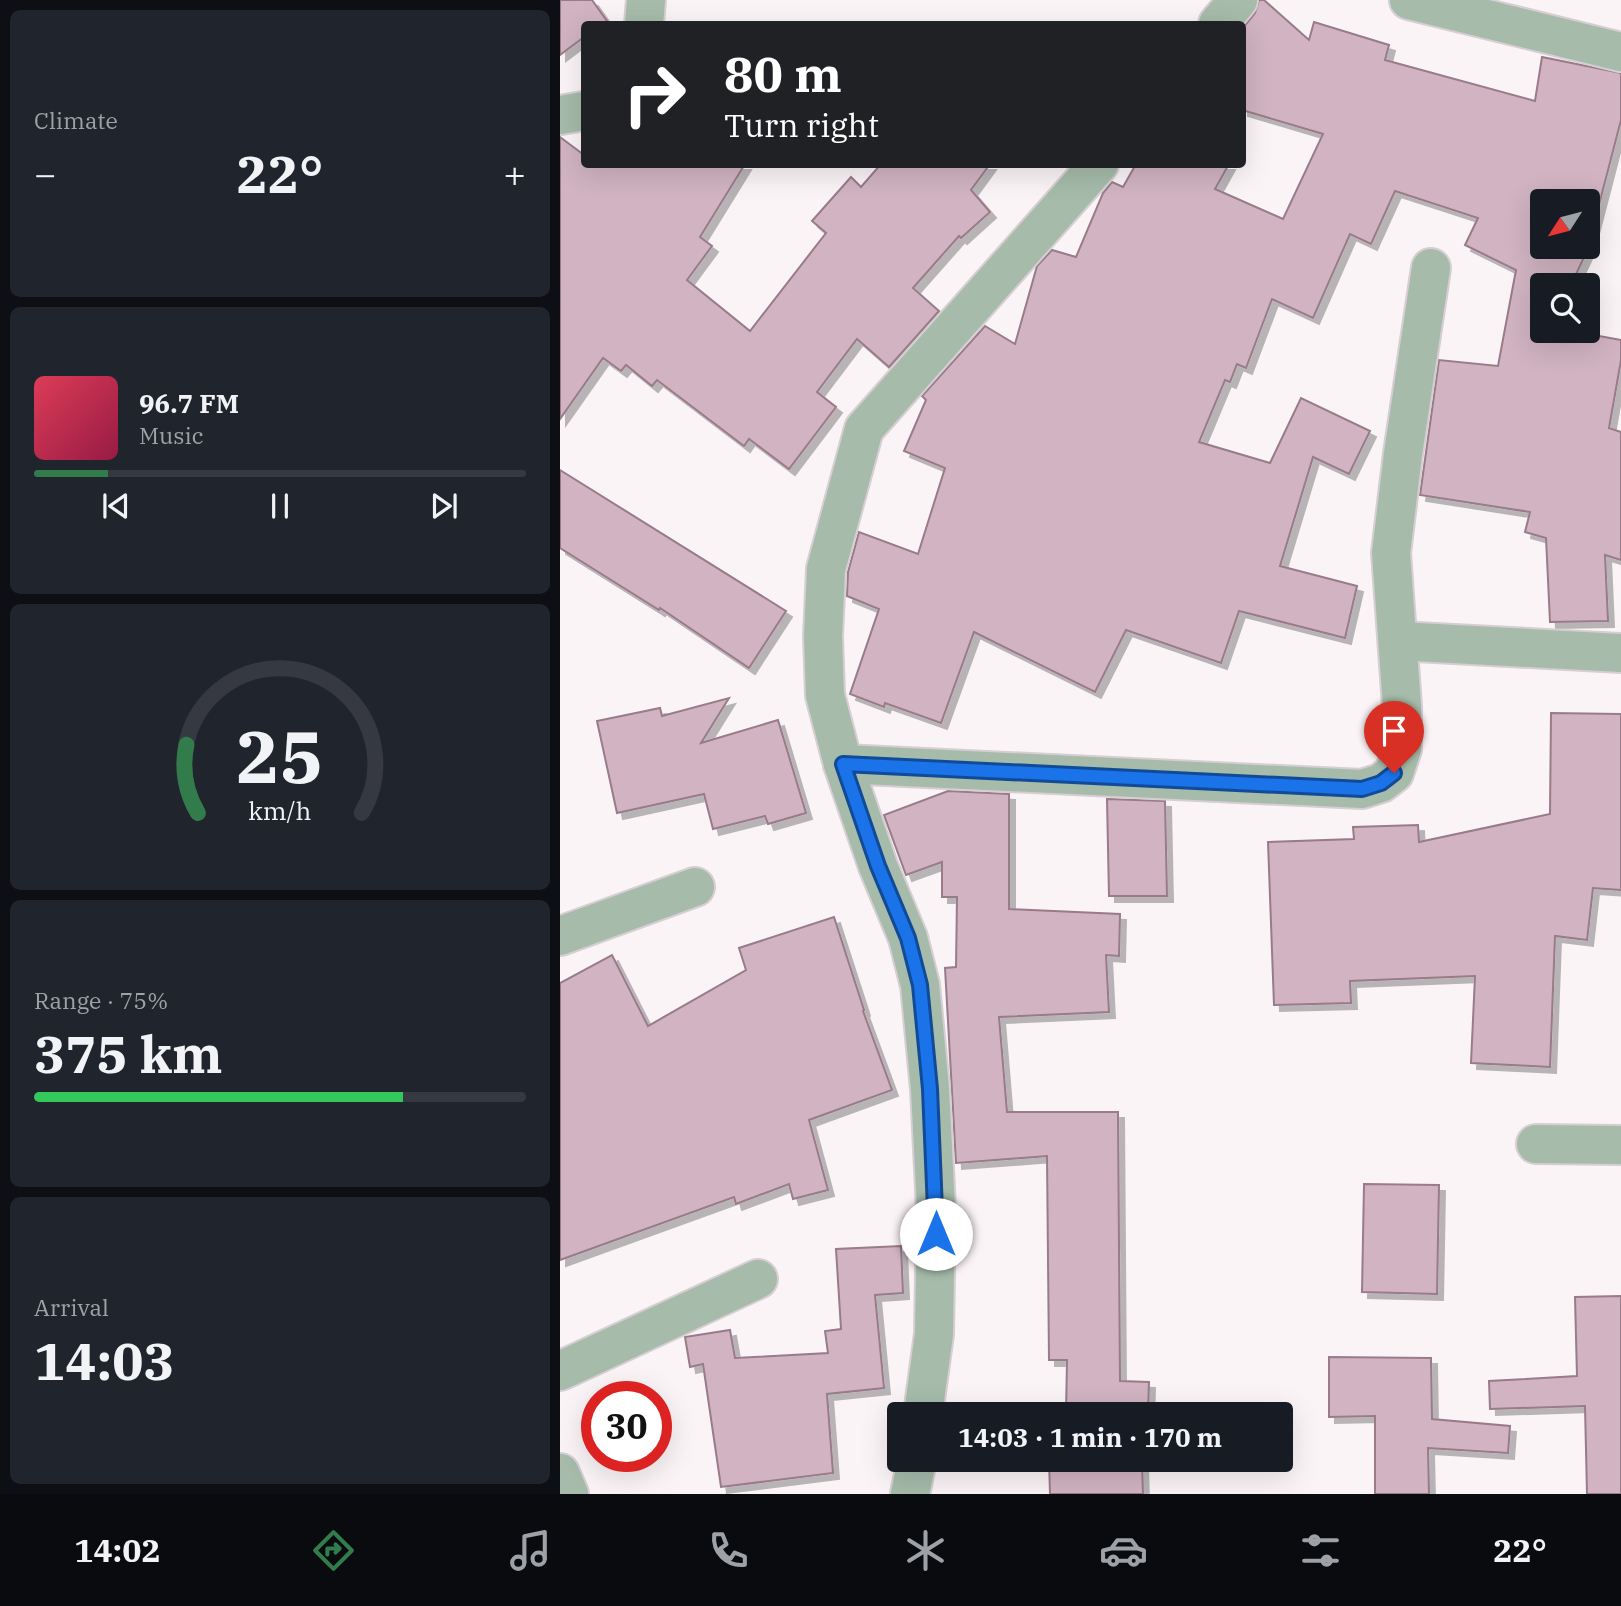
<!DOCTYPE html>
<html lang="en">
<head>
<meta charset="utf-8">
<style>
	body { margin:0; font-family:"IBM Plex Serif",serif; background:#20242c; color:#f1f3f6; height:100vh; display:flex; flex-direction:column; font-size:26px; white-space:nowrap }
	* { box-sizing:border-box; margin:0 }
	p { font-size:23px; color:#9ea1a6 }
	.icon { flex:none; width:38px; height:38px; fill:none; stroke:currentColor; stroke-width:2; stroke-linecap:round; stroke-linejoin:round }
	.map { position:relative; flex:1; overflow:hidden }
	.drawer { display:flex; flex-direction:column; gap:10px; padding:10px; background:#0d0f14; width:560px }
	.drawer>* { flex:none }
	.guide { position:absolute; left:21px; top:21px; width:665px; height:147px; border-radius:7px; box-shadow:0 7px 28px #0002; background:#202124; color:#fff; overflow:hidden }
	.needle { width:46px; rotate:234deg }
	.controls { position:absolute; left:970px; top:189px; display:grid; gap:14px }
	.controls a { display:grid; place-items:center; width:70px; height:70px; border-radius:7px; background:#171b24; box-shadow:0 7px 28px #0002; font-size:35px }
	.speed { position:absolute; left:21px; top:1381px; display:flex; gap:14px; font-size:35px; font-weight:700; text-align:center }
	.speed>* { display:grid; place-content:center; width:91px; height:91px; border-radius:50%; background:#171b24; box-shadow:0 7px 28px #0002; line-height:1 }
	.speed .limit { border:10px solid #d22; background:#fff; color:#111 }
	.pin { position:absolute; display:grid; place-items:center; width:60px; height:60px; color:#fff; margin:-72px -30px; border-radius:50% 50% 50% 0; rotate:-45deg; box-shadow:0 0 7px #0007 }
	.pin .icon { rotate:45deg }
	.me { position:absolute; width:77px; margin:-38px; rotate:0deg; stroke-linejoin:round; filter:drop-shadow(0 0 5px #0008) }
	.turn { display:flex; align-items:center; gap:24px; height:147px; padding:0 28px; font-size:32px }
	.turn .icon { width:91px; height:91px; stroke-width:2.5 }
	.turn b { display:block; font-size:49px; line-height:60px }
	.big { font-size:52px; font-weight:800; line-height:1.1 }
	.drawer .card { flex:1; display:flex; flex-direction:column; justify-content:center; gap:10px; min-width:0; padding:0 24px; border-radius:10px; background:#20242c }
	.drawer .dial { align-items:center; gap:0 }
	.dial svg { height:182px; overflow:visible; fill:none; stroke:#363941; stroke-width:7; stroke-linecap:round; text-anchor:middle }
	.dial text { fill:#f1f3f6; stroke:none }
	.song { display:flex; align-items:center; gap:21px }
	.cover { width:84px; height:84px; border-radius:10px; background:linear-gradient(135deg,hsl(350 70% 55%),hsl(340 70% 35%)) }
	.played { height:7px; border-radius:4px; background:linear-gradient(90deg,#317c4a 15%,#363941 15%) }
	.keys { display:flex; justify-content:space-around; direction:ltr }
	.heat { display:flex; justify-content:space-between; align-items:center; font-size:38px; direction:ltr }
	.charge { height:10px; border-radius:5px; background:linear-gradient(90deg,#34c759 75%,#363941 0) }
	.trip { position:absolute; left:327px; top:1402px; width:406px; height:70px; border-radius:7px; background:#171b24; box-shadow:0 7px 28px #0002; font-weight:800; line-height:70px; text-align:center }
	.dock { display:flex; height:112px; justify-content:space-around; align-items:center; background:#090b0e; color:#9ea1a6 }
	.dock .icon { width:49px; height:49px }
	.dock .active { color:#317c4a }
	.dock b { font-size:32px; color:#f1f3f6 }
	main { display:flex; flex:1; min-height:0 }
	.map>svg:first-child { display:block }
	.building { fill:#d1b3c1; stroke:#987b89; stroke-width:2; fill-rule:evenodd; filter:url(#shadow) }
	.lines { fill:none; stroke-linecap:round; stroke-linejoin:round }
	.minor-casing { stroke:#d6ced2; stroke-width:42 }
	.minor { stroke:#a6bbaa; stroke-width:38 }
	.route-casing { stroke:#114b97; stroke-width:18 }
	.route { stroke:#1a73e8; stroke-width:12 }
</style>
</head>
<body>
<main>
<section class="drawer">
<div class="card"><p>Climate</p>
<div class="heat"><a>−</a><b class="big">22°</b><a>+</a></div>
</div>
<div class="card">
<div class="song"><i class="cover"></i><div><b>96.7 FM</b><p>Music</p></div></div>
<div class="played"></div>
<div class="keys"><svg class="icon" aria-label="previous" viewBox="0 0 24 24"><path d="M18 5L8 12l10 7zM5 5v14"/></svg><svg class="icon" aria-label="pause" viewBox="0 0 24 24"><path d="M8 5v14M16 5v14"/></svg><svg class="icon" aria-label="next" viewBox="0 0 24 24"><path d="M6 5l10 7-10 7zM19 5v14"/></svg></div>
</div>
<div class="card dial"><svg viewBox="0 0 100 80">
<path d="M14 69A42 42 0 1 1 86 69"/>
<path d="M14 69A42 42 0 0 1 9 39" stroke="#317c4a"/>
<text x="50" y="56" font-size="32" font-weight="700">25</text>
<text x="50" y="72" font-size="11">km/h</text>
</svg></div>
<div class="card"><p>Range · 75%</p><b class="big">375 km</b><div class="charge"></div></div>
<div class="card"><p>Arrival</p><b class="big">14:03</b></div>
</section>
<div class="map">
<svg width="1061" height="1494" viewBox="0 0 1061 1494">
	<defs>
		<filter id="shadow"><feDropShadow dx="6" dy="6" stdDeviation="0" flood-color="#0004"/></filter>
	</defs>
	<rect width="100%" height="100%" fill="#fbf4f7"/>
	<g class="building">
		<polygon points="0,0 32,0 47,21 41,24 24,24 24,37 0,55"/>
		<path d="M699 0H704L749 40 754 22 829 45 825 60 975 101 982 57 1061 73V120L1027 251 1011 285H982V331H1012L1061 340V360L1049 428 1061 432V560L1045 555 1048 621 990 622 986 538 965 532 970 512 860 495 879 360 938 366 956 270 905 245 918 218 835 191 811 244 790 234 753 318 712 299 686 368 677 364 670 382 665 380 639 442 710 463 741 398 810 431 789 474 753 457 720 566 797 586 785 638 679 611 661 663 566 630 535 692 414 632 381 723 325 703 324 707 290 694 319 609 287 596 288 572 299 532 358 554 385 468 344 451 366 400 362 396 425 326 455 344 477 266 492 250 516 257 543 193 552 182 563 187 576 164H669L655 189 723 219 763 134 682 110V29L695 13ZM982 201H1027V247H982Z"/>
		<polygon points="0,137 24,155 24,164 185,164 140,237 152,246 127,280 190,331 266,233 252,221 291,177 301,187 321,164 430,164 411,190 430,212 401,238 399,236 353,288 379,311 329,367 297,339 257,392 276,407 229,469 189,439 184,446 97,380 92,386 66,365 61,371 43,358 0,419"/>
		<polygon points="0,470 226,611 189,668 100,608 99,610 0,548"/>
		<polygon points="169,698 141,743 218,720 246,813 208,824 205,816 153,829 144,794 57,813 37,721 100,708 102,716"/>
		<polygon points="991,713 1061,714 1061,890 1033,888 1027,940 995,936 990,1067 911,1063 915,976 790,981 791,1003 714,1005 708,842 794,839 793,827 858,825 859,842 990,814"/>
		<polygon points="388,791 449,794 449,909 560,914 559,956 546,955 549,1012 439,1017 447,1112 558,1112 560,1381 589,1382 588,1414 506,1414 507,1360 489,1360 487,1156 396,1163 385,968 396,967 397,897 382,897 382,862 346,875 324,815"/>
		<polygon points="547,799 605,801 607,896 549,896"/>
		<polygon points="274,917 304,1010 303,1011 332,1090 249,1120 268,1190 233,1199 229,1184 176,1204 174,1197 0,1260 0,983 52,955 88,1026 186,970 179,948"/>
		<polygon points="804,1184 879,1185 877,1294 802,1292"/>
		<polygon points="341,1246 343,1293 315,1295 324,1388 267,1394 273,1473 161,1487 143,1364 130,1367 125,1337 170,1330 175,1358 268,1353 265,1331 281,1329 276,1249"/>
		<polygon points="1061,1296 1061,1494 1027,1494 1025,1406 930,1409 929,1381 1017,1376 1015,1297"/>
		<polygon points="769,1357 871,1358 872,1419 950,1426 948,1453 868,1448 869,1494 815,1494 815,1416 769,1417"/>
		<polygon points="489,1460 586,1460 586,1462 582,1462 583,1494 490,1494"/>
	</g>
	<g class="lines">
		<defs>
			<g id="minor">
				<polyline points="849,0 1061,52"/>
				<polyline points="84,24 86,0"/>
				<polyline points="658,24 678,0"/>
				<polyline points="0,115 24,111"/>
				<polyline points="838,641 1061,653"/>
				<polyline points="283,764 802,789 821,783 834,773 842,749 842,706 831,553 843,454 871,268"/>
				<polyline points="0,936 135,887"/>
				<polyline points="976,1144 1061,1145"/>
				<polyline points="0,1371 198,1279"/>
				<polyline points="363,1414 374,1334 376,1209 370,1089 360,985 348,938 318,866 283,764 265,695 263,636 266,569 304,429 539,164"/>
				<polyline points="0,1473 9,1494"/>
				<polyline points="350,1494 357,1460"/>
			</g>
		</defs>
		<use href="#minor" class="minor-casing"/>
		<use href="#minor" class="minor"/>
	</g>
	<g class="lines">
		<defs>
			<polyline id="route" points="376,1234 370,1089 360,985 348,938 318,866 283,764 802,789 821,783 834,773"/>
		</defs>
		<use href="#route" class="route-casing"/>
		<use href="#route" class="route"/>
	</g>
</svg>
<div class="controls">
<a><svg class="needle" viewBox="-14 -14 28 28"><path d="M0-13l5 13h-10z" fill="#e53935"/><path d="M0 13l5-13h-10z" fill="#9ea1a6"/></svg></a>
<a><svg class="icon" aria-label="search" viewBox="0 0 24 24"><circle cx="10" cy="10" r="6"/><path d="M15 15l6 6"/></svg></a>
</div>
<div class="speed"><div class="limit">30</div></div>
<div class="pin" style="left:834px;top:773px;background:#d93025"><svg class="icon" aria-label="arrive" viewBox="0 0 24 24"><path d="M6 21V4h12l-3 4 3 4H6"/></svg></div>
<svg class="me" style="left:376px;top:1234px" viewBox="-20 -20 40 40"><circle r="19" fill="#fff"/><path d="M0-13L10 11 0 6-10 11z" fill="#1a73e8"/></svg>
<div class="trip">14:03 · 1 min · 170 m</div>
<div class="guide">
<div class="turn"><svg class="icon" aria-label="right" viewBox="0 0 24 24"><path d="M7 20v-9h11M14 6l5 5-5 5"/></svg><div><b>80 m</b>Turn right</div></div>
</div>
</div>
</main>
<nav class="dock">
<b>14:02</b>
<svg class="icon active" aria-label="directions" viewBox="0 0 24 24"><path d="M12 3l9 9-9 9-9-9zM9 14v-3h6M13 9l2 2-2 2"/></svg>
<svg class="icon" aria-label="music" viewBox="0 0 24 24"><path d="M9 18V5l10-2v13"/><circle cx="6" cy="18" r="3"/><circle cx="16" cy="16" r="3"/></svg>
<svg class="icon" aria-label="phone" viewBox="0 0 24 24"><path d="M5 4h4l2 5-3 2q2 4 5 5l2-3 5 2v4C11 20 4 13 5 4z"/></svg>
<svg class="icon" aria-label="climate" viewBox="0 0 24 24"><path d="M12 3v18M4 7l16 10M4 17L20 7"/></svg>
<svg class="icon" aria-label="car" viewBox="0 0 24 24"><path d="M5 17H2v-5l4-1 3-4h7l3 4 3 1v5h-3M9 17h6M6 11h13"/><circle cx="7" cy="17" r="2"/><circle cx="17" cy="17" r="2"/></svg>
<svg class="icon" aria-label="filters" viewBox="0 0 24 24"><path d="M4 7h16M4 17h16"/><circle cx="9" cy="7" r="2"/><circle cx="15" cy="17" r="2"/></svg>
<b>22°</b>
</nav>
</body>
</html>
